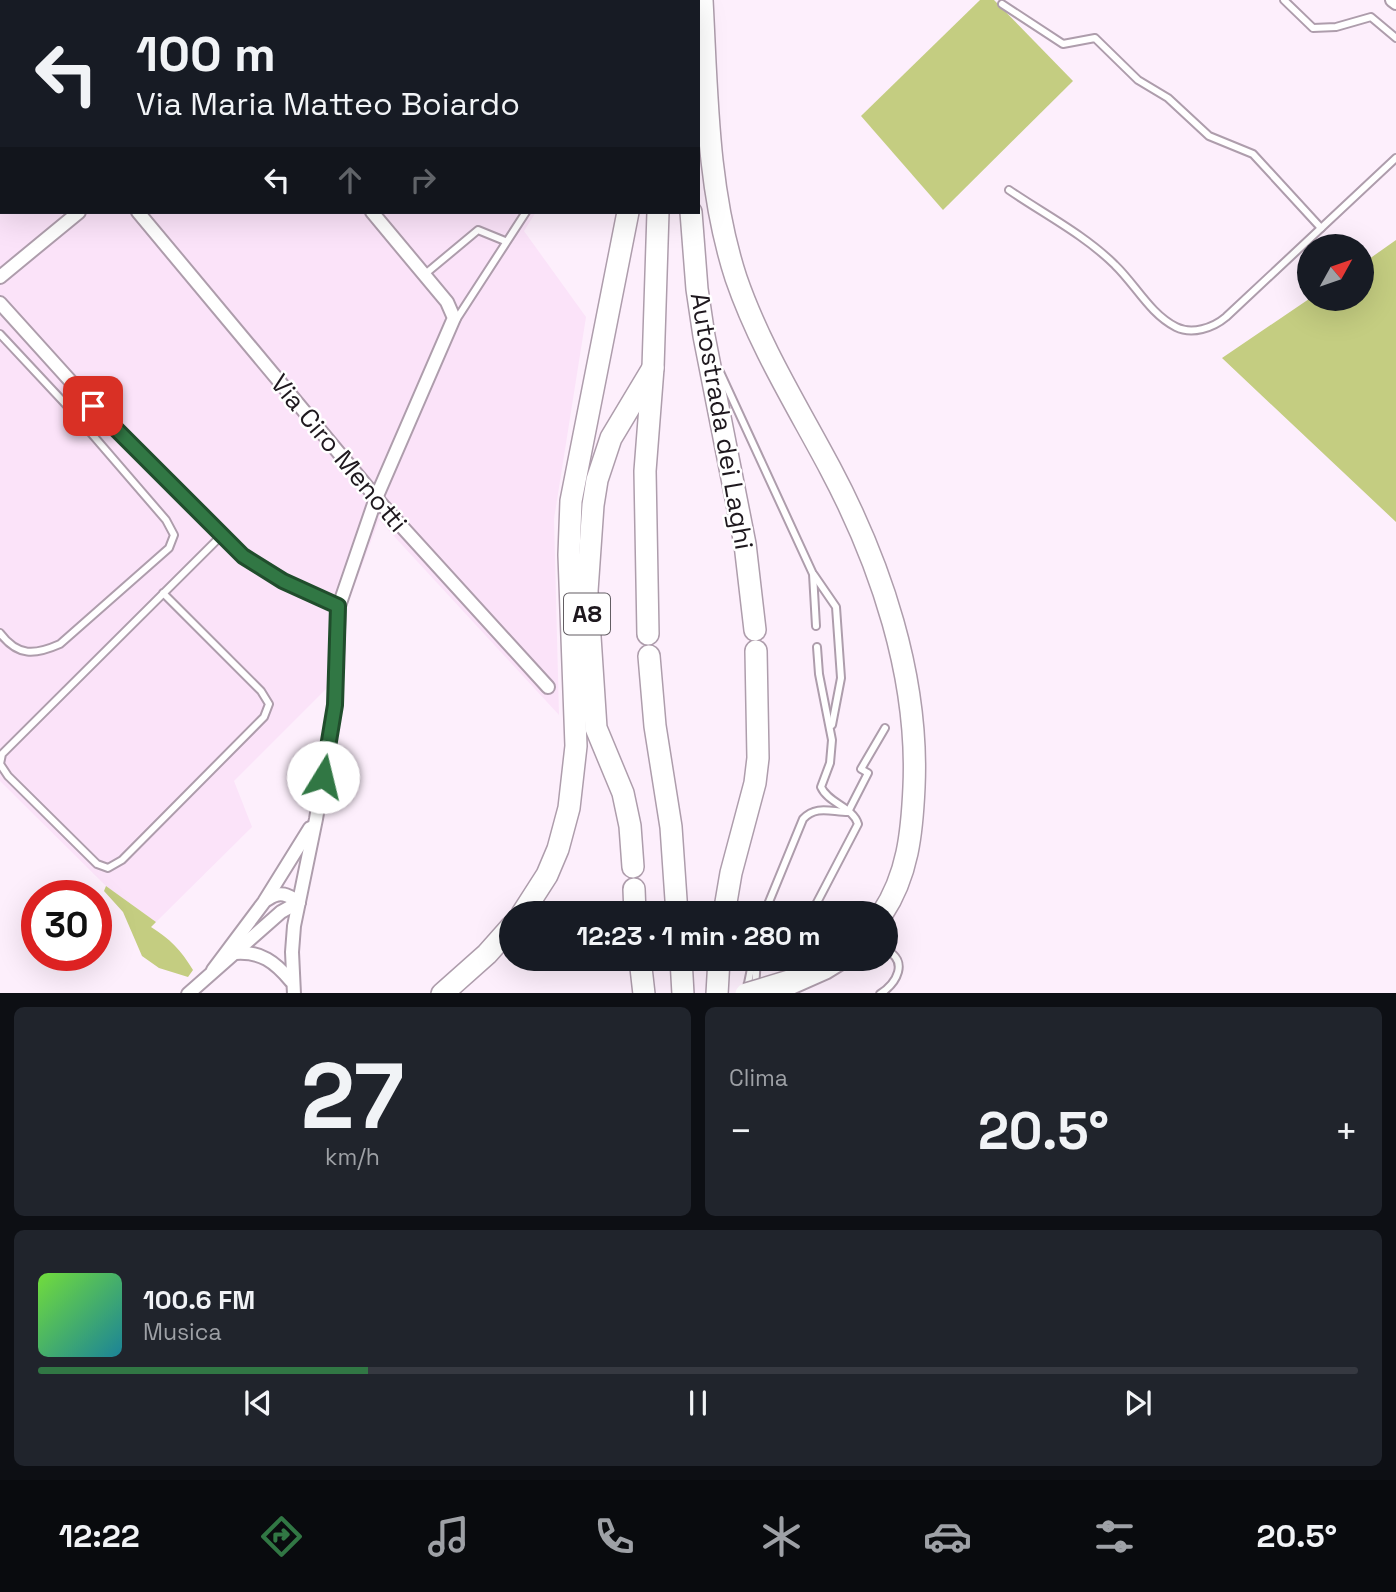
<!DOCTYPE html>
<html lang="it">
<head>
<meta charset="utf-8">
<style>
	body { margin:0; font-family:"Space Grotesk",sans-serif; background:#20242c; color:#f1f3f6; height:100vh; display:flex; flex-direction:column; font-size:26px; white-space:nowrap }
	* { box-sizing:border-box; margin:0 }
	p { font-size:23px; color:#9ea1a6 }
	.icon { flex:none; width:38px; height:38px; fill:none; stroke:currentColor; stroke-width:2; stroke-linecap:round; stroke-linejoin:round }
	.map { position:relative; height:993px; overflow:hidden }
	.details { display:flex; flex-direction:column; gap:14px; padding:14px; background:#0d0f14; flex:1 }
	.details>* { flex:none }
	.hud { position:absolute; left:0px; top:0px; width:700px; height:214px; box-shadow:0 7px 28px #0002; background:#171b24; color:#f1f3f6; overflow:hidden }
	.needle { width:46px; rotate:50deg }
	.controls { position:absolute; left:1297px; top:234px; display:grid; gap:14px }
	.controls a { display:grid; place-items:center; width:77px; height:77px; border-radius:50%; background:#171b24; box-shadow:0 7px 28px #0002; font-size:35px }
	.speed { position:absolute; left:21px; top:880px; display:flex; gap:14px; font-size:35px; font-weight:700; text-align:center }
	.speed>* { display:grid; place-content:center; width:91px; height:91px; border-radius:50%; background:#171b24; box-shadow:0 7px 28px #0002; line-height:1 }
	.speed .limit { border:10px solid #d22; background:#fff; color:#111 }
	.pin { position:absolute; display:grid; place-items:center; width:60px; height:60px; color:#fff; margin:-30px; border-radius:14px; box-shadow:0 4px 10px #0006 }
	.me { position:absolute; width:77px; margin:-38px; rotate:9deg; stroke-linejoin:round; filter:drop-shadow(0 0 5px #0008) }
	.turn { display:flex; align-items:center; gap:24px; height:147px; padding:0 21px; font-size:32px }
	.turn .icon { width:91px; height:91px; stroke-width:2.5 }
	.turn b { display:block; font-size:49px; line-height:60px }
	.lanes { display:flex; align-items:center; height:66px; padding:0 21px; background:#0003; justify-content:center; gap:35px; direction:ltr }
	.lanes .off { opacity:.35 }
	.big { font-size:52px; font-weight:700; line-height:1.1 }
	.details .card { flex:1; display:flex; flex-direction:column; justify-content:center; gap:10px; min-width:0; padding:0 24px; border-radius:10px; background:#20242c }
	.details .dial { align-items:center; gap:0 }
	.dial b { font-size:91px; line-height:1 }
	.song { display:flex; align-items:center; gap:21px }
	.cover { width:84px; height:84px; border-radius:10px; background:linear-gradient(135deg,hsl(100 70% 55%),hsl(190 70% 35%)) }
	.played { height:7px; border-radius:4px; background:linear-gradient(90deg,#317744 25%,#363941 25%) }
	.keys { display:flex; justify-content:space-around; direction:ltr }
	.heat { display:flex; justify-content:space-between; align-items:center; font-size:38px; direction:ltr }
	.details .tiles { flex:1; display:grid; gap:14px; grid-template-columns:1fr 1fr }
	.card:last-child { grid-column:span 2 }
	.trip { position:absolute; left:499px; top:901px; width:399px; height:70px; border-radius:35px; background:#171b24; box-shadow:0 7px 28px #0002; font-weight:700; line-height:70px; text-align:center }
	.tab-bar { display:flex; height:112px; justify-content:space-around; align-items:center; background:#090b0e; color:#9ea1a6 }
	.tab-bar .icon { width:49px; height:49px }
	.tab-bar .on { color:#317744 }
	.tab-bar b { font-size:32px; color:#f1f3f6 }
	.map>svg:first-child { display:block }
	.built { fill:#fbe3f9 }
	.green { fill:#c4cd81 }
	.lines { fill:none; stroke-linecap:round; stroke-linejoin:round }
	.service-casing { stroke:#ae9dac; stroke-width:10 }
	.minor-casing { stroke:#ae9dac; stroke-width:16 }
	.motorway-casing { stroke:#ae9dac; stroke-width:24 }
	.service { stroke:#fff; stroke-width:6 }
	.minor { stroke:#fff; stroke-width:12 }
	.motorway { stroke:#fff; stroke-width:21 }
	.motorway-bridge-casing { stroke:#ae9dac; stroke-width:24; stroke-linecap:butt }
	.motorway-bridge { stroke:#fff; stroke-width:21 }
	.route-casing { stroke:#204d2c; stroke-width:18 }
	.route { stroke:#317744; stroke-width:12 }
	.labels { text-anchor:middle; stroke-width:5; stroke-linejoin:round; paint-order:stroke }
	.shield { fill:#fff; stroke:#625d62; stroke-width:2 }
	.shield-label { font-size:24px; font-weight:bold; fill:#1e181e }
	.street-label { font-size:26px; fill:#1e181e; stroke:#fff }
</style>
</head>
<body>
<div class="map">
<svg width="1396" height="994" viewBox="0 0 1396 994">
	<rect width="100%" height="100%" fill="#fdeffc"/>
	<polygon class="built" points="0,0 490,0 2,2 2,212 536,212 524,231 586,317 554,519 559,715 379,520 347,606 346,669 234,781 252,827 156,922 106,886 0,781"/>
	<g class="green">
		<polygon points="980,0 994,0 1073,81 943,210 861,116"/>
		<polygon points="1396,240 1396,522 1222,358 1309,299 1362,299 1362,264"/>
		<path d="M106 886 156 922 151 927C170 939 181 950 193 970L188 977 159 968 142 956 123 912 104 891Z"/>
	</g>
	<g class="lines">
		<defs>
			<g id="service">
				<polyline points="263,0 264,2"/>
				<polyline points="1284,0 1313,28 1336,27 1371,17 1396,38"/>
				<polyline points="209,2 211,0"/>
				<polyline points="378,2 380,0"/>
				<polyline points="1002,4 1063,44 1095,38 1138,80 1168,98 1209,136 1253,154 1321,228"/>
				<path d="M1009 190C1044 214 1085 235 1115 265 1135 284 1150 314 1176 327 1192 335 1213 328 1226 317L1396 158"/>
				<polyline points="424,275 478,230 505,241"/>
				<polyline points="456,320 526,212"/>
				<path d="M0 334 72 411 166 520 174 535 169 548 60 644C35 655 18 657 0 633"/>
				<polyline points="720,372 813,574 816,626"/>
				<polyline points="814,575 836,607 841,678 832,725"/>
				<polyline points="163,593 261,691 269,704 264,717 122,860 108,868 97,864 8,776 0,764 2,754 222,535"/>
				<polyline points="848,812 868,773 861,769 885,728"/>
				<path d="M764 914 803 819C816 805 831 812 848 812"/>
				<path d="M811 914 858 824C853 807 828 803 821 787L830 763 832 740 819 674 817 647"/>
				<polyline points="747,988 753,959"/>
				<polyline points="755,988 757,959"/>
				<polyline points="785,994 828,975 854,959"/>
				<path d="M880 994C897 983 909 961 886 950"/>
			</g>
			<g id="minor">
				<polyline points="198,0 199,2"/>
				<polyline points="1392,0 1396,3"/>
				<polyline points="0,42 2,44"/>
				<polyline points="138,212 384,507 548,687"/>
				<polyline points="0,277 79,212"/>
				<polyline points="0,303 93,406 243,556 283,581 339,606"/>
				<path d="M268 899C280 890 288 895 299 902"/>
				<path d="M235 953C261 951 275 962 291 981"/>
				<polyline points="213,970 264,902 310,828"/>
				<polyline points="188,994 281,912 299,902"/>
				<polyline points="294,994 292,952 294,926 316,819 335,705 339,606 376,498 454,318 447,302 372,212"/>
			</g>
			<g id="motorway">
				<polyline points="632,0 632,2"/>
				<polyline points="651,0 651,2"/>
				<polyline points="685,0 685,2"/>
				<path d="M702 0C707 93 707 189 736 278 759 345 797 406 830 468 881 564 919 677 914 787 912 832 908 875 882 914"/>
				<polyline points="691,212 697,289 704,336 745,544 755,630"/>
				<polyline points="648,634 645,471 653,368 658,212"/>
				<polyline points="649,656 655,726 671,827 677,914"/>
				<polyline points="633,867 630,826 623,793 596,728 587,591 593,505 597,480 611,438 653,368"/>
				<polyline points="634,889 635,914"/>
				<polyline points="522,914 547,875 558,849 569,808 576,746 569,555 571,501 628,212"/>
				<polyline points="724,914 731,873 755,783 758,758 756,651"/>
				<polyline points="640,959 644,994"/>
				<polyline points="681,959 683,994"/>
				<polyline points="763,989 799,978 834,959"/>
				<polyline points="442,994 487,954 511,927"/>
				<polyline points="717,994 719,959"/>
			</g>
		</defs>
		<use href="#service" class="service-casing"/>
		<use href="#minor" class="minor-casing"/>
		<use href="#motorway" class="motorway-casing"/>
		<use href="#service" class="service"/>
		<use href="#minor" class="minor"/>
		<use href="#motorway" class="motorway"/>
		<defs>
			<polyline id="motorway-bridge" points="746,994 763,989"/>
		</defs>
		<use href="#motorway-bridge" class="motorway-bridge-casing"/>
		<use href="#motorway-bridge" class="motorway-bridge"/>
	</g>
	<g class="lines">
		<defs>
			<polyline id="route" points="93,406 243,556 283,581 338,606 335,705 323,777"/>
		</defs>
		<use href="#route" class="route-casing"/>
		<use href="#route" class="route"/>
	</g>
	<g class="labels">
		<rect class="shield" x="564" y="593.5" width="46" height="41" rx="5"/>
		<g class="shield-label">
			<text x="587" y="622">A8</text>
		</g>
		<g class="street-label">
			<text transform="translate(722 421) rotate(80)" y="9">Autostrada dei Laghi</text>
			<text transform="translate(339 453) rotate(50)" y="9">Via Ciro Menotti</text>
		</g>
	</g>
</svg>
<div class="controls">
<a><svg class="needle" viewBox="-14 -14 28 28"><path d="M0-13l5 13h-10z" fill="#e53935"/><path d="M0 13l5-13h-10z" fill="#9ea1a6"/></svg></a>
</div>
<div class="speed"><div class="limit">30</div></div>
<div class="pin" style="left:93px;top:406px;background:#d93025"><svg class="icon" aria-label="arrive" viewBox="0 0 24 24"><path d="M6 21V4h12l-3 4 3 4H6"/></svg></div>
<svg class="me" style="left:323px;top:777px" viewBox="-20 -20 40 40"><circle r="19" fill="#fff"/><path d="M0-13L10 11 0 6-10 11z" fill="#317744"/></svg>
<div class="trip">12:23 · 1 min · 280 m</div>
<div class="hud">
<div class="turn"><svg class="icon" aria-label="left" viewBox="0 0 24 24"><path d="M17 20v-9H6M10 6l-5 5 5 5"/></svg><div><b>100 m</b>Via Maria Matteo Boiardo</div></div>
<div class="lanes"><svg class="icon" aria-label="left" viewBox="0 0 24 24"><path d="M17 20v-9H6M10 6l-5 5 5 5"/></svg><svg class="icon off" aria-label="ahead" viewBox="0 0 24 24"><path d="M12 20V5M6 11l6-6 6 6"/></svg><svg class="icon off" aria-label="right" viewBox="0 0 24 24"><path d="M7 20v-9h11M14 6l5 5-5 5"/></svg></div>
</div>
</div>
<section class="details">
<div class="tiles">
<div class="card dial"><b>27</b><p>km/h</p></div>
<div class="card"><p>Clima</p>
<div class="heat"><a>−</a><b class="big">20.5°</b><a>+</a></div>
</div>
<div class="card">
<div class="song"><i class="cover"></i><div><b>100.6 FM</b><p>Musica</p></div></div>
<div class="played"></div>
<div class="keys"><svg class="icon" aria-label="previous" viewBox="0 0 24 24"><path d="M18 5L8 12l10 7zM5 5v14"/></svg><svg class="icon" aria-label="pause" viewBox="0 0 24 24"><path d="M8 5v14M16 5v14"/></svg><svg class="icon" aria-label="next" viewBox="0 0 24 24"><path d="M6 5l10 7-10 7zM19 5v14"/></svg></div>
</div>
</div>
</section>
<nav class="tab-bar">
<b>12:22</b>
<svg class="icon on" aria-label="directions" viewBox="0 0 24 24"><path d="M12 3l9 9-9 9-9-9zM9 14v-3h6M13 9l2 2-2 2"/></svg>
<svg class="icon" aria-label="music" viewBox="0 0 24 24"><path d="M9 18V5l10-2v13"/><circle cx="6" cy="18" r="3"/><circle cx="16" cy="16" r="3"/></svg>
<svg class="icon" aria-label="phone" viewBox="0 0 24 24"><path d="M5 4h4l2 5-3 2q2 4 5 5l2-3 5 2v4C11 20 4 13 5 4z"/></svg>
<svg class="icon" aria-label="climate" viewBox="0 0 24 24"><path d="M12 3v18M4 7l16 10M4 17L20 7"/></svg>
<svg class="icon" aria-label="car" viewBox="0 0 24 24"><path d="M5 17H2v-5l4-1 3-4h7l3 4 3 1v5h-3M9 17h6M6 11h13"/><circle cx="7" cy="17" r="2"/><circle cx="17" cy="17" r="2"/></svg>
<svg class="icon" aria-label="filters" viewBox="0 0 24 24"><path d="M4 7h16M4 17h16"/><circle cx="9" cy="7" r="2"/><circle cx="15" cy="17" r="2"/></svg>
<b>20.5°</b>
</nav>
</body>
</html>
